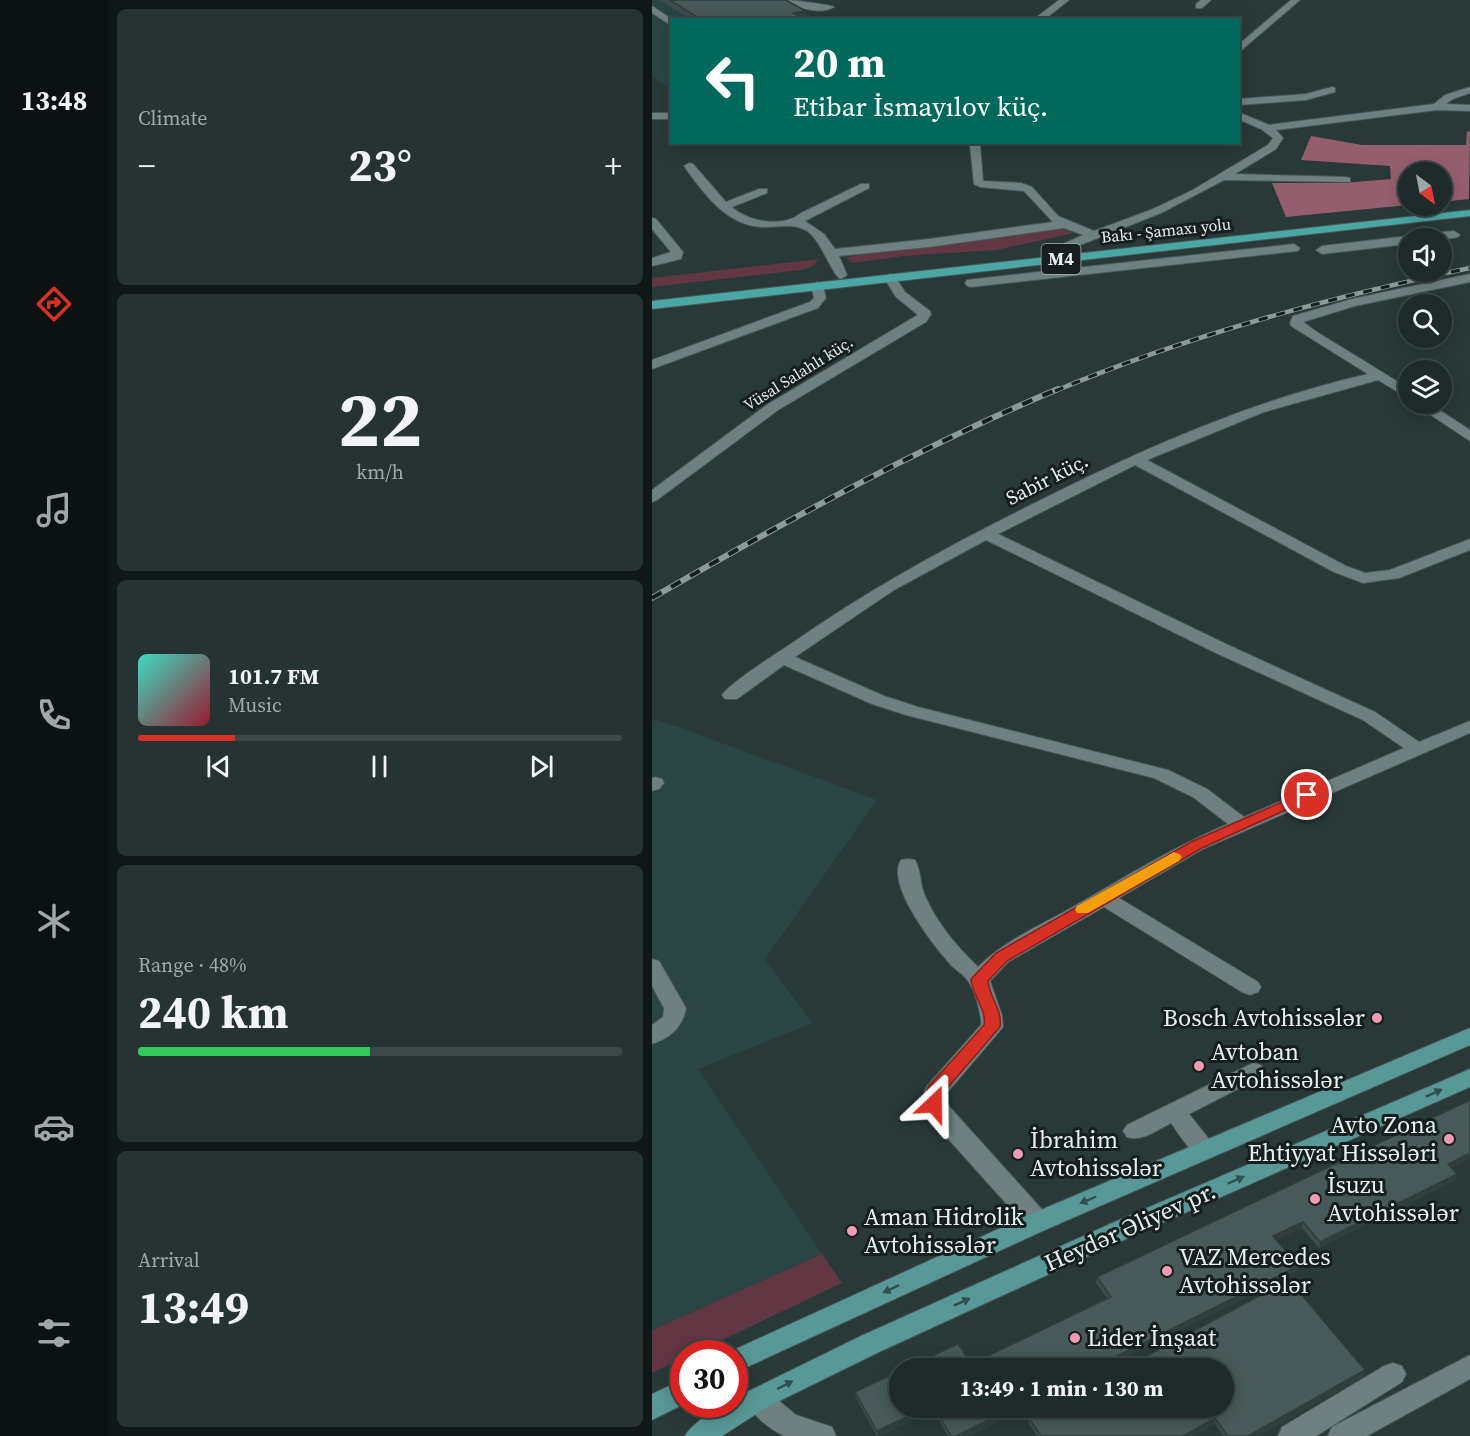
<!DOCTYPE html>
<html lang="en">
<head>
<meta charset="utf-8">
<style>
	body { margin:0; font-family:"Source Serif 4",serif; background:#263332; color:#f1f3f6; height:100vh; display:flex; flex-direction:column; font-size:22px; white-space:nowrap }
	* { box-sizing:border-box; margin:0 }
	p { font-size:20px; color:#a1a7a8 }
	.icon { flex:none; width:33px; height:33px; fill:none; stroke:currentColor; stroke-width:2; stroke-linecap:round; stroke-linejoin:round }
	.map { position:relative; flex:1; overflow:hidden }
	.drawer { display:flex; flex-direction:column; gap:9px; padding:9px; background:#101817; width:544px }
	.drawer>* { flex:none }
	.top-card { position:absolute; left:18px; top:18px; width:570px; height:126px; border-radius:0px; box-shadow:0 3px 15px #0003,0 0 0 2px #3c4747; background:#00695c; color:#fff; overflow:hidden }
	.needle { width:39px; rotate:148deg }
	.controls { position:absolute; left:746px; top:162px; display:grid; gap:12px }
	.controls a { display:grid; place-items:center; width:54px; height:54px; border-radius:50%; background:#1e2b2a; box-shadow:0 3px 15px #0003,0 0 0 2px #3c4747; font-size:30px }
	.speed { position:absolute; left:18px; top:1340px; display:flex; gap:12px; font-size:30px; font-weight:700; text-align:center }
	.speed>* { display:grid; place-content:center; width:78px; height:78px; border-radius:50%; background:#1e2b2a; box-shadow:0 3px 15px #0003,0 0 0 2px #3c4747; line-height:1 }
	.speed .limit { border:9px solid #d22; background:#fff; color:#111 }
	.pin { position:absolute; display:grid; place-items:center; width:51px; height:51px; color:#fff; margin:-26px; border:3px solid #fff; border-radius:50%; box-shadow:0 2px 6px #0007 }
	.me { position:absolute; width:66px; margin:-33px; rotate:23deg; stroke-linejoin:round; filter:drop-shadow(0 0 4px #0008) }
	.turn { display:flex; align-items:center; gap:21px; height:126px; padding:0 24px; font-size:27px }
	.turn .icon { width:78px; height:78px; stroke-width:2.5 }
	.turn b { display:block; font-size:42px; line-height:51px }
	.big { font-size:45px; font-weight:700; line-height:1.1 }
	.drawer .tile { flex:1; display:flex; flex-direction:column; justify-content:center; gap:9px; min-width:0; padding:0 21px; border-radius:9px; background:#263332 }
	.drawer .dial { align-items:center; gap:0 }
	.dial b { font-size:78px; line-height:1 }
	.song { display:flex; align-items:center; gap:18px }
	.cover { width:72px; height:72px; border-radius:9px; background:linear-gradient(135deg,hsl(170 70% 55%),hsl(350 70% 35%)) }
	.played { height:6px; border-radius:3px; background:linear-gradient(90deg,#d93025 20%,#3c4747 20%) }
	.keys { display:flex; justify-content:space-around; direction:ltr }
	.heat { display:flex; justify-content:space-between; align-items:center; font-size:33px; direction:ltr }
	.charge { height:9px; border-radius:4px; background:linear-gradient(90deg,#34c759 48%,#3c4747 0) }
	.trip { position:absolute; left:237px; top:1358px; width:345px; height:60px; border-radius:30px; background:#1e2b2a; box-shadow:0 3px 15px #0003,0 0 0 2px #3c4747; font-weight:700; line-height:60px; text-align:center }
	main { display:flex; flex:1; min-height:0 }
	.menu { display:flex; flex-direction:column; width:108px; justify-content:space-around; align-items:center; background:#0c1111; color:#a1a7a8 }
	.menu .icon { width:42px; height:42px }
	.menu .active { color:#d93025 }
	.menu b { font-size:27px; color:#f1f3f6 }
	.map>svg:first-child { display:block }
	.built { fill:#2b4444 }
	.green { fill:#613744 }
	.forest { fill:#955e6e }
	.lines { fill:none; stroke-linecap:round; stroke-linejoin:round }
	.minor-casing { stroke:#475656; stroke-width:2 }
	.major-casing { stroke:#475656; stroke-width:2 }
	.highway-casing { stroke:#475656; stroke-width:2 }
	.minor { fill:#6e8180; fill-rule:evenodd }
	.major { fill:#589896; fill-rule:evenodd }
	.highway { fill:#4aa7a4; fill-rule:evenodd }
	.rail-far1-casing { stroke:#8d9a9a; stroke-width:4.5 }
	.rail-casing { stroke:#8d9a9a; stroke-width:6 }
	.rail-far1 { stroke:#171f1e; stroke-width:3; stroke-dasharray:9; stroke-linecap:butt }
	.rail { stroke:#171f1e; stroke-width:4; stroke-dasharray:11; stroke-linecap:butt }
	.wall { fill:#3d4d4c }
	.shaded-wall { fill:#323e3e }
	.building { fill:#475958; stroke:#323e3e; stroke-width:1.5 }
	.oneway { fill:#314f4e }
	.route { fill:#d93025; stroke:#8d1f18; stroke-width:1.5 }
	.slow { fill:#f59e0b }
	.poi-dot { fill:#f19ab4; stroke:#171f1e; stroke-width:2 }
	.labels { text-anchor:middle; stroke-width:6; stroke-linejoin:round; paint-order:stroke }
	.far-street-label { font-size:16px; fill:#e5efef; stroke:#171f1e }
	.shield { fill:#171f1e; stroke:#a7b1b0; stroke-width:1.5 }
	.shield-label { font-size:18px; font-weight:bold; fill:#e5efef }
	.street-label { font-size:20px; fill:#e5efef; stroke:#171f1e }
	.near-poi-label { font-size:24px; fill:#e5efef; stroke:#171f1e; text-anchor:start }
	.near-street-label { font-size:24px; fill:#e5efef; stroke:#171f1e }
</style>
</head>
<body>
<main>
<nav class="menu">
<b>13:48</b>
<svg class="icon active" aria-label="directions" viewBox="0 0 24 24"><path d="M12 3l9 9-9 9-9-9zM9 14v-3h6M13 9l2 2-2 2"/></svg>
<svg class="icon" aria-label="music" viewBox="0 0 24 24"><path d="M9 18V5l10-2v13"/><circle cx="6" cy="18" r="3"/><circle cx="16" cy="16" r="3"/></svg>
<svg class="icon" aria-label="phone" viewBox="0 0 24 24"><path d="M5 4h4l2 5-3 2q2 4 5 5l2-3 5 2v4C11 20 4 13 5 4z"/></svg>
<svg class="icon" aria-label="climate" viewBox="0 0 24 24"><path d="M12 3v18M4 7l16 10M4 17L20 7"/></svg>
<svg class="icon" aria-label="car" viewBox="0 0 24 24"><path d="M5 17H2v-5l4-1 3-4h7l3 4 3 1v5h-3M9 17h6M6 11h13"/><circle cx="7" cy="17" r="2"/><circle cx="17" cy="17" r="2"/></svg>
<svg class="icon" aria-label="filters" viewBox="0 0 24 24"><path d="M4 7h16M4 17h16"/><circle cx="9" cy="7" r="2"/><circle cx="15" cy="17" r="2"/></svg>
</nav>
<section class="drawer">
<div class="tile"><p>Climate</p>
<div class="heat"><a>−</a><b class="big">23°</b><a>+</a></div>
</div>
<div class="tile dial"><b>22</b><p>km/h</p></div>
<div class="tile">
<div class="song"><i class="cover"></i><div><b>101.7 FM</b><p>Music</p></div></div>
<div class="played"></div>
<div class="keys"><svg class="icon" aria-label="previous" viewBox="0 0 24 24"><path d="M18 5L8 12l10 7zM5 5v14"/></svg><svg class="icon" aria-label="pause" viewBox="0 0 24 24"><path d="M8 5v14M16 5v14"/></svg><svg class="icon" aria-label="next" viewBox="0 0 24 24"><path d="M6 5l10 7-10 7zM19 5v14"/></svg></div>
</div>
<div class="tile"><p>Range · 48%</p><b class="big">240 km</b><div class="charge"></div></div>
<div class="tile"><p>Arrival</p><b class="big">13:49</b></div>
</section>
<div class="map">
<svg width="818" height="1436" viewBox="0 0 818 1436">
	<rect width="100%" height="100%" fill="#283938"/>
	<g class="built">
		<polygon points="0,0 129,0 164,19 20,20 19,90 0,76"/>
		<polygon points="4,719 225,800 113,959 160,1023 46,1069 170,1254 0,1330 0,722"/>
	</g>
	<g class="green">
		<polygon points="406,227 422,233 344,250 251,256 200,263 194,257"/>
		<polygon points="168,259 159,267 149,270 0,287 0,278"/>
		<polygon points="170,1254 190,1283 43,1353 32,1353 31,1358 0,1373 0,1330"/>
	</g>
	<polygon class="forest" points="815,131 818,132 817,199 789,202 789,172 756,172 756,205 634,217 620,183 691,183 739,179 738,166 649,160 659,136 710,145 814,145"/>
	<g class="lines">
		<defs>
			<g id="minor">
				<path d="M135 0C140 0 180 5 182 7 169 15 146 9 135 0Z"/>
				<polygon points="407,0 417,0 392,20 381,20"/>
				<polygon points="549,0 559,0 550,8 544,8 544,4"/>
				<polygon points="639,0 648,0 586,53 586,45"/>
				<polygon points="0,6 21,20 20,26 0,13"/>
				<polygon points="680,87 683,88 683,92 654,100 586,105 586,99 654,94"/>
				<path d="M818 87V93L801 99 794 104 818 105V111L785 110 624 130 631 138 624 149 583 174 694 177 698 178V182L572 180 509 213 413 251 423 268 642 244 648 248 646 251 319 287 315 286 313 283 315 280 412 269 400 249 431 235 412 228 277 247 187 256 195 275 189 279C180 276 170 241 155 231 142 223 128 227 114 227 76 228 52 194 32 166L37 163 41 164 74 202 107 189H115V193L80 207C96 222 131 228 149 213L209 184H217V188L153 221 172 234 183 249 277 239 401 222 372 191 328 187 322 184 318 145 326 142 328 145 331 181 369 183 380 187 406 216 442 231 501 209 539 191 616 145 621 138 609 129 586 119V112L617 125 782 104 793 95Z"/>
				<rect x="0" y="113" width="20" height="6"/>
				<polygon points="0,218 4,219 31,252 29,259 0,266 0,258 19,252 0,229"/>
				<polygon points="802,231 808,235 806,237 789,240 762,238 768,234"/>
				<polygon points="756,236 761,238 756,238 756,244 670,254 664,250 670,246"/>
				<polygon points="238,274 242,275 253,292 278,311 279,314 274,322 126,410 5,500 0,502 0,490 116,404 264,316 266,315 244,297 232,278"/>
				<path d="M818 274V282L703 306 651 322 665 332 756 388V398L726 380 612 412 495 460 694 566 713 573 738 570 818 539V550L747 578 711 583 682 572 483 465 346 534 576 645 723 712 767 742 818 721V733L551 849 467 898 606 982 609 987 606 992 598 995 590 992 452 907 356 962 338 981 350 1015 351 1027 294 1094V1103L395 1215 398 1222 395 1229 386 1232 377 1229 282 1123C274 1110 267 1101 275 1086L329 1025V1021C328 1009 323 991 316 981 312 975 304 970 299 965 283 947 233 885 249 860L256 859 263 860C269 870 268 885 273 896 285 923 305 947 326 967 352 941 387 926 419 908 470 879 521 847 576 824L541 797 502 778 254 715 220 704 132 665 85 699H73L70 695C79 682 127 652 143 641 219 588 300 544 383 503 490 449 598 401 716 374L639 326 638 323 641 316 700 299ZM334 540 564 653 711 720 752 748 592 817 555 789 516 770 266 707 232 696 143 657 242 590Z"/>
				<polygon points="165,282 171,286 174,298 166,308 0,369 0,360 158,302 162,298 159,286"/>
				<polygon points="762,404 778,404 818,430 818,441"/>
				<polygon points="3,777 10,779 12,783 7,789 0,791 0,778"/>
				<path d="M0 959 7 961 34 1008C31 1027 18 1038 0 1044V1025L11 1017 12 1008 0 986Z"/>
				<path d="M601 1063 609 1065 612 1071 609 1077 537 1114 565 1149 561 1155C541 1162 530 1137 519 1123 505 1130 490 1142 475 1137L471 1131 475 1125Z"/>
				<polygon points="818,1355 818,1379 715,1436 676,1436 680,1427"/>
				<polygon points="741,1363 750,1366 754,1374 750,1382 664,1436 626,1436 630,1427 732,1366"/>
				<path d="M106 1387 115 1391 144 1415 180 1427 184 1436H132C116 1428 100 1415 93 1399L97 1391Z"/>
			</g>
			<g id="major">
				<polygon points="818,1028 818,1045 395,1229 82,1373 82,1353 75,1353 377,1215"/>
				<path d="M818 1069V1087L476 1238 227 1352 115 1407 70 1436H33C39 1424 69 1404 82 1404V1399L97 1391 209 1336 458 1224Z"/>
				<polygon points="32,1379 32,1404 0,1420 0,1394"/>
			</g>
			<polygon id="highway" points="818,210 818,216 0,309 0,301"/>
		</defs>
		<use href="#minor" class="minor-casing"/>
		<use href="#major" class="major-casing"/>
		<use href="#highway" class="highway-casing"/>
		<use href="#minor" class="minor"/>
		<use href="#major" class="major"/>
		<use href="#highway" class="highway"/>
		<defs>
			<path id="rail-far1" d="M403 391C537 335 676 298 818 268"/>
			<path id="rail" d="M0 598C132 522 266 448 406 389"/>
		</defs>
		<use href="#rail-far1" class="rail-far1-casing"/>
		<use href="#rail" class="rail-casing"/>
		<use href="#rail-far1" class="rail-far1"/>
		<use href="#rail" class="rail"/>
	</g>
	<g class="wall">
		<polygon points="8,0 134,0 155,18 150,19 152,20 40,20"/>
		<polygon points="818,1100 818,1159 799,1168 804,1180 667,1248 650,1228 624,1240 646,1266 645,1272 319,1364 455,1298 444,1283 445,1277"/>
		<polygon points="713,1376 606,1436 571,1436 563,1424 542,1436 385,1436 377,1424 377,1418"/>
		<polygon points="203,1392 248,1407 375,1407 317,1436 296,1436 281,1410 228,1436 225,1436 204,1398"/>
	</g>
	<g class="shaded-wall">
		<polygon points="154,11 155,18 144,20 141,13"/>
		<polygon points="818,1153 818,1159 795,1170 796,1164"/>
		<polygon points="805,1174 804,1180 667,1248 668,1242"/>
		<polygon points="651,1222 650,1228 621,1242 621,1236"/>
		<polygon points="646,1266 645,1272 453,1368 441,1368"/>
		<polygon points="713,1370 713,1376 606,1436 596,1436"/>
		<polygon points="276,1407 281,1407 281,1410 228,1436 226,1436 225,1431"/>
		<polygon points="363,1407 375,1407 317,1436 304,1436"/>
		<polygon points="563,1418 563,1424 542,1436 531,1436"/>
	</g>
	<g class="building">
		<polygon points="18,0 134,0 154,11 141,13 152,20 50,20"/>
		<polygon points="818,1100 818,1153 796,1164 805,1174 668,1242 651,1222 621,1236 646,1266 441,1368 254,1368 306,1344 319,1364 459,1297 445,1277"/>
		<polygon points="637,1280 713,1370 596,1436 576,1436 563,1418 531,1436 389,1436 377,1418 398,1407 572,1407 572,1368 472,1368"/>
		<polygon points="248,1371 248,1407 276,1407 225,1431 203,1392"/>
		<polygon points="282,1407 363,1407 304,1436 299,1436"/>
	</g>
	<defs><path id="oneway-solid" d="M-6-.8H1V-3.2L6.5 0L1 3.2V.8H-6Z" transform="scale(1.5)"/></defs>
	<g class="oneway">
		<use href="#oneway-solid" transform="translate(782 1093) rotate(-24)"/>
		<use href="#oneway-solid" transform="translate(584 1180) rotate(-24)"/>
		<use href="#oneway-solid" transform="translate(436 1200) rotate(157)"/>
		<use href="#oneway-solid" transform="translate(239 1289) rotate(155)"/>
		<use href="#oneway-solid" transform="translate(310 1302) rotate(-24)"/>
		<use href="#oneway-solid" transform="translate(133 1385) rotate(-27)"/>
	</g>
	<path class="route" d="M655 791 660 792 662 795 660 798 550 848 355 961 336 981C337 997 351 1010 348 1027L291 1093 288 1109 282 1111 276 1109 273 1104 276 1087 332 1025C335 1010 320 995 319 979L344 953 539 842Z"/>
	<polygon class="slow" points="522,852 527,854 530,857 527,861 436,913 425,913 423,909 425,906"/>
	<g class="poi-dot">
		<circle cx="725" cy="1018" r="6"/>
		<circle cx="547" cy="1066" r="6"/>
		<circle cx="797" cy="1139" r="6"/>
		<circle cx="366" cy="1154" r="6"/>
		<circle cx="663" cy="1199" r="6"/>
		<circle cx="200" cy="1231" r="6"/>
		<circle cx="515" cy="1271" r="6"/>
		<circle cx="423" cy="1338" r="6"/>
	</g>
	<g class="labels">
		<g class="far-street-label">
			<text transform="translate(514 230) rotate(-6)" y="6">Bakı - Şamaxı yolu</text>
			<text transform="translate(146 373) rotate(-32)" y="6">Vüsal Salahlı küç.</text>
		</g>
		<rect class="shield" x="389.5" y="244" width="39" height="30" rx="4.5"/>
		<g class="shield-label">
			<text x="409" y="265">M4</text>
		</g>
		<g class="street-label">
			<text transform="translate(395 479) rotate(-27)" y="7">Sabir küç.</text>
		</g>
		<g class="near-poi-label">
			<text x="713" y="1026" text-anchor="end">Bosch Avtohissələr</text>
			<text x="559" y="1060">Avtoban<tspan x="559" dy="28">Avtohissələr</tspan></text>
			<text x="785" y="1133" text-anchor="end">Avto Zona<tspan x="785" dy="28">Ehtiyyat Hissələri</tspan></text>
			<text x="378" y="1148">İbrahim<tspan x="378" dy="28">Avtohissələr</tspan></text>
			<text x="675" y="1193">İsuzu<tspan x="675" dy="28">Avtohissələr</tspan></text>
			<text x="212" y="1225">Aman Hidrolik<tspan x="212" dy="28">Avtohissələr</tspan></text>
			<text x="527" y="1265">VAZ Mercedes<tspan x="527" dy="28">Avtohissələr</tspan></text>
			<text x="435" y="1346">Lider İnşaat</text>
		</g>
		<g class="near-street-label">
			<text transform="translate(478 1227) rotate(-24)" y="8">Heydər Əliyev pr.</text>
		</g>
	</g>
</svg>
<div class="controls">
<a><svg class="needle" viewBox="-14 -14 28 28"><path d="M0-13l5 13h-10z" fill="#e53935"/><path d="M0 13l5-13h-10z" fill="#a1a7a8"/></svg></a>
<a><svg class="icon" aria-label="sound" viewBox="0 0 24 24"><path d="M4 9h4l5-4v14l-5-4H4zM17 9q2 3 0 6"/></svg></a>
<a><svg class="icon" aria-label="search" viewBox="0 0 24 24"><circle cx="10" cy="10" r="6"/><path d="M15 15l6 6"/></svg></a>
<a><svg class="icon" aria-label="layers" viewBox="0 0 24 24"><path d="M12 4l9 5-9 5-9-5zM3 14l9 5 9-5"/></svg></a>
</div>
<div class="speed"><div class="limit">30</div></div>
<div class="pin" style="left:655px;top:795px;background:#d93025"><svg class="icon" aria-label="arrive" viewBox="0 0 24 24"><path d="M6 21V4h12l-3 4 3 4H6"/></svg></div>
<svg class="me" style="left:282px;top:1104px" viewBox="-20 -20 40 40"><path d="M0-17L14 15 0 8-14 15z" fill="#d93025" stroke="#fff" stroke-width="4"/></svg>
<div class="trip">13:49 · 1 min · 130 m</div>
<div class="top-card">
<div class="turn"><svg class="icon" aria-label="left" viewBox="0 0 24 24"><path d="M17 20v-9H6M10 6l-5 5 5 5"/></svg><div><b>20 m</b>Etibar İsmayılov küç.</div></div>
</div>
</div>
</main>
</body>
</html>
